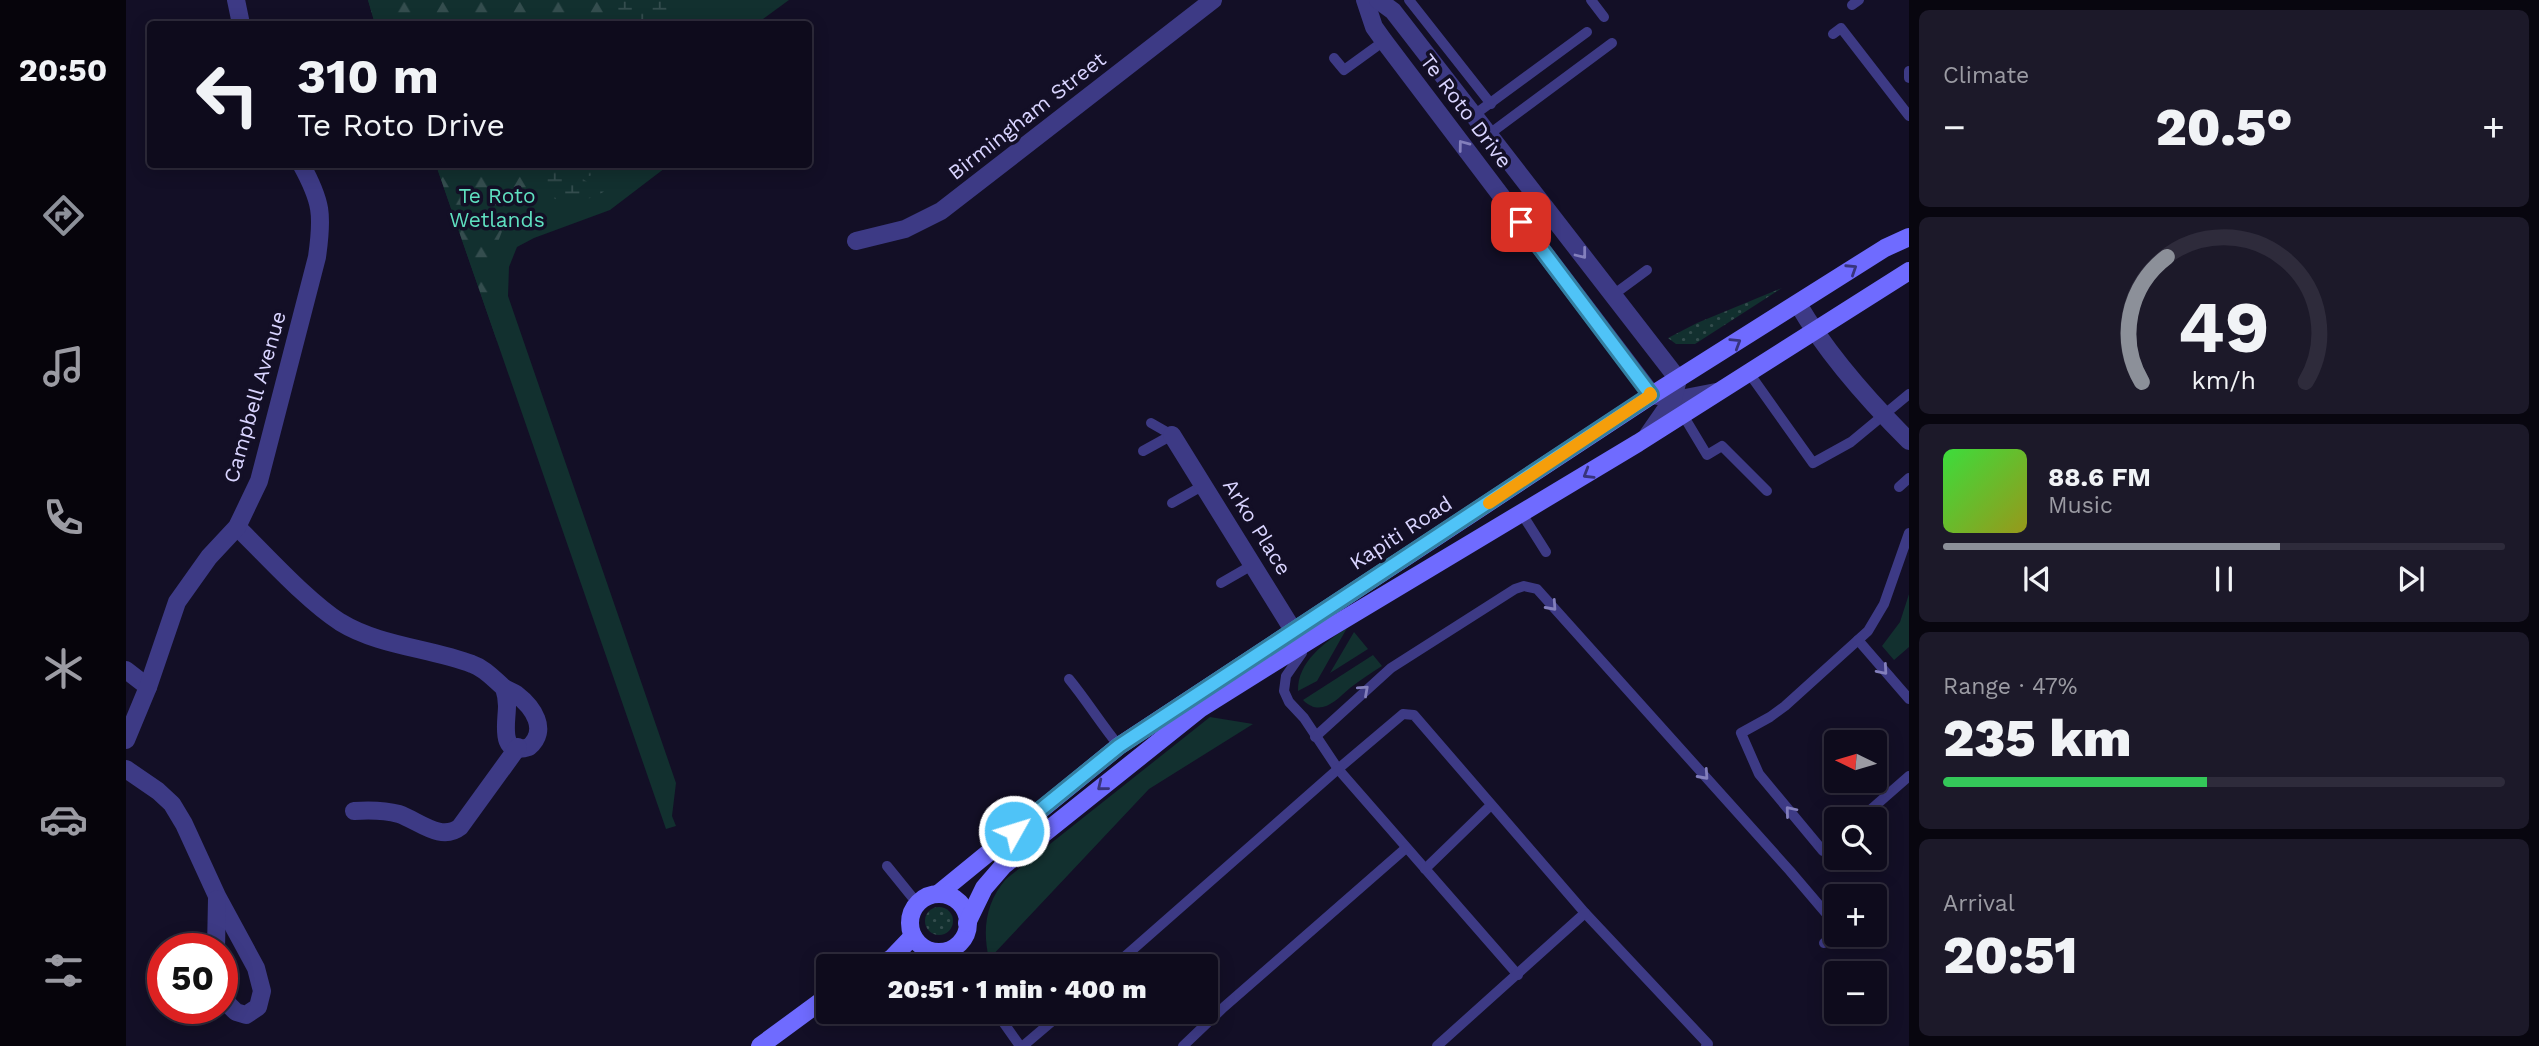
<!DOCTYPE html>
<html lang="en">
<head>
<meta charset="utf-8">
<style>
	body { margin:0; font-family:"Work Sans",sans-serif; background:#1c1929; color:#f1f3f6; height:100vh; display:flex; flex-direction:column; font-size:26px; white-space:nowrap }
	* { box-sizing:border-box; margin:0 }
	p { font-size:23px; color:#9b9ba3 }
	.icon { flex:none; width:38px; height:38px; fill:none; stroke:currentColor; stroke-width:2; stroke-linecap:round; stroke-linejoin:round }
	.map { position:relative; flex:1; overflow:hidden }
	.side { display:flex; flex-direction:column; gap:10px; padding:10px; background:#08060f; width:630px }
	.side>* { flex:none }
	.hud { position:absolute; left:21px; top:21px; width:665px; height:147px; border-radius:7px; box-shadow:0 4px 18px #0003,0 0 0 2px #2e2b3b; background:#0e0b1c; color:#f1f3f6; overflow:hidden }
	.needle { width:46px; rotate:275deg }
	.tools { position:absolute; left:1698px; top:730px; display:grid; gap:14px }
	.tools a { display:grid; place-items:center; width:63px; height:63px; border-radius:7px; background:#0e0b1c; box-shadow:0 4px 18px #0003,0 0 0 2px #2e2b3b; font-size:35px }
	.speed { position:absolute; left:21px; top:933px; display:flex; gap:14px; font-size:35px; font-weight:700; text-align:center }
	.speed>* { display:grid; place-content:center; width:91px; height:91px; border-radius:50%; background:#0e0b1c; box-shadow:0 4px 18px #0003,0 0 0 2px #2e2b3b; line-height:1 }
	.speed .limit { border:10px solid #d22; background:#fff; color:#111 }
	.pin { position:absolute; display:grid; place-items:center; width:60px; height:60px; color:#fff; margin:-30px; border-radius:14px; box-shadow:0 4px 10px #0006 }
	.me { position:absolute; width:77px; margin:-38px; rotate:51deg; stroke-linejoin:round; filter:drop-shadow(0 0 5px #0008) }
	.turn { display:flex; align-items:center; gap:24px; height:147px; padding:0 35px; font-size:32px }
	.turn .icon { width:91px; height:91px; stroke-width:2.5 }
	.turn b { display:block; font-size:49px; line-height:60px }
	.big { font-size:52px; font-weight:800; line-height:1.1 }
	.side .card { flex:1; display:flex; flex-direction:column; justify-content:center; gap:10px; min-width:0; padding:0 24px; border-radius:10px; background:#1c1929 }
	.side .dial { align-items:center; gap:0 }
	.dial svg { height:182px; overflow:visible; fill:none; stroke:#2e2b3b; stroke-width:7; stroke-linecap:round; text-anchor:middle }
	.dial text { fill:#f1f3f6; stroke:none }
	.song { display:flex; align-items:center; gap:21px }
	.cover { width:84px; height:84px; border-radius:10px; background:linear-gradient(135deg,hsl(120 70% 55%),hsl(60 70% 35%)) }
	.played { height:7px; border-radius:4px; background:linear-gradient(90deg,#8c9099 60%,#2e2b3b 60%) }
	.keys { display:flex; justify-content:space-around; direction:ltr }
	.heat { display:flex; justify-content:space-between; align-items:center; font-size:38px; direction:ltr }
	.charge { height:10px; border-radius:5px; background:linear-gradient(90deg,#34c759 47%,#2e2b3b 0) }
	.trip { position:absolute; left:690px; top:954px; width:402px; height:70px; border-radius:7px; background:#0e0b1c; box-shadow:0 4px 18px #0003,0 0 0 2px #2e2b3b; font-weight:800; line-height:70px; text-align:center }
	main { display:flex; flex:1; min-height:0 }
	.tab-bar { display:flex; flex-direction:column; width:126px; justify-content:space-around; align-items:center; background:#06040b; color:#9b9ba3 }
	.tab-bar .icon { width:49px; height:49px }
	.tab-bar .current { color:#8c9099 }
	.tab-bar b { font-size:32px; color:#f1f3f6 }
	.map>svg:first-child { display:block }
	.green { fill:#12302f }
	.forest { fill:url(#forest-firs) }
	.wetland { fill:url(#wetland-marsh) }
	.garden { fill:url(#garden-dots) }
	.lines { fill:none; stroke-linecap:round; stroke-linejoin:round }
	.service { stroke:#3d3a85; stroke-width:10 }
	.minor { stroke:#3d3a85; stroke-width:18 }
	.tertiary { stroke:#3d3a85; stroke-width:18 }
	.secondary { stroke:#6f6bff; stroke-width:18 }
	.oneway { stroke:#837fbc }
	.oneway2 { stroke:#38347d }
	.route-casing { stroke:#337fa1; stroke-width:18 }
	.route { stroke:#4fc3f7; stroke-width:12 }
	.slow { stroke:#f59e0b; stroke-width:12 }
	.labels { text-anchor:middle; stroke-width:7; stroke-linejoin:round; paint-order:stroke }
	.street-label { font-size:21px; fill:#d9d4ff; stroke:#130f26 }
	.park-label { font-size:21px; fill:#5fe0c0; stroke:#130f26 }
</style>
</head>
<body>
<main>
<nav class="tab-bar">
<b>20:50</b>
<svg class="icon current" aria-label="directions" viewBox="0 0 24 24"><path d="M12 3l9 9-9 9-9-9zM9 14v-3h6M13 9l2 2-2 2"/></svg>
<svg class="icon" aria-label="music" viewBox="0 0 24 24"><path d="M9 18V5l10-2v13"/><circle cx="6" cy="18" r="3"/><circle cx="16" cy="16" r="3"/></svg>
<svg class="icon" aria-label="phone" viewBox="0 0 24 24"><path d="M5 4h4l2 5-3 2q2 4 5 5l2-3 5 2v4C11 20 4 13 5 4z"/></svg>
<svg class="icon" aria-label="climate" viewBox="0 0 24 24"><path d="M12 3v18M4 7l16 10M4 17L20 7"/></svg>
<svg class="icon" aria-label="car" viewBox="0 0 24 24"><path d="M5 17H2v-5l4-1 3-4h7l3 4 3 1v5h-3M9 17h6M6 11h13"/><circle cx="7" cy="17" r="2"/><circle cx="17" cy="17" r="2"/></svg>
<svg class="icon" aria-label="filters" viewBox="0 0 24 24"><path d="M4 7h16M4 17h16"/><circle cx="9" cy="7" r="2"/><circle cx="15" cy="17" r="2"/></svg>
</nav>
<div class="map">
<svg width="1783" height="1046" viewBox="0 0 1783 1046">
	<defs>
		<pattern id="forest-firs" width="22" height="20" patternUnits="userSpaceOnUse" patternTransform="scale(1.75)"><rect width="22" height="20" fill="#12302f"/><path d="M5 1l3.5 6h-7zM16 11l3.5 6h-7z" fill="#344d4e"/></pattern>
		<pattern id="wetland-marsh" width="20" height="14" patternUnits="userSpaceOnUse" patternTransform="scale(1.75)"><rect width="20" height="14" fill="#12302f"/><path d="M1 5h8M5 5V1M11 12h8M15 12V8" fill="none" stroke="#344d4e"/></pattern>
		<pattern id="garden-dots" width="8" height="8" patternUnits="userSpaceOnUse" patternTransform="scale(1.75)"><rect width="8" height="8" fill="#12302f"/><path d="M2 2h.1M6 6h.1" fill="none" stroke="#344d4e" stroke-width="1.8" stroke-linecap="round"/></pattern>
	</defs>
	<rect width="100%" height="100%" fill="#130f26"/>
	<g class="green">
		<polygon points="242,0 663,0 630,24 249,24"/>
		<polygon points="310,165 543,165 484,210 408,238 391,247 383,267 382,296 550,783 546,816 550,826 540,829"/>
		<polygon points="1783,594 1783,647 1768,660 1756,646 1774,622"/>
		<path d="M1221 628 1191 681 1172 691C1171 662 1199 642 1221 628Z"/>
		<polygon points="1228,632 1242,649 1204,673"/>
		<path d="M1247 655 1256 666C1245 673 1234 680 1224 688 1210 700 1195 718 1177 700Z"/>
		<path d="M1084 717 1127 724 1023 789 863 959C856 929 860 902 880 879Z"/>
	</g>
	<g class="forest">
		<polygon points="242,0 485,0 486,24 362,24 362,21 345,14 344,24 249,24"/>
		<polygon points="310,165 403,165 412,181 411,189 385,215 378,226 361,271 371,341"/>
	</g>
	<g class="wetland">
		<polygon points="492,0 540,0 541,24 493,24"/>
		<path d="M416 165H478L477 173 458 177 457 179 467 186 480 189C470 202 444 200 429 199L424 193Z"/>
	</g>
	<g class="garden">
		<polygon points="1656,288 1569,344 1550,344 1542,338 1571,323"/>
		<circle cx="813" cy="921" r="14"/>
	</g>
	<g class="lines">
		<g class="service">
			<polyline points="1283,0 1365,104"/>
			<polyline points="1465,0 1478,17"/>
			<polyline points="1726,5 1733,0"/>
			<polyline points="1707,34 1715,28 1783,116"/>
			<polyline points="1208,58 1218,70 1258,41"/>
			<polyline points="1783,71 1783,78"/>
			<polyline points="1348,115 1461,32"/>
			<polyline points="1362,135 1486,43"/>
			<polyline points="1487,295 1521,270"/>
			<polyline points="1623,373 1687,463 1725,442 1783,394"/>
			<polyline points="1557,415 1581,455 1596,446 1641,491"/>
			<polyline points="1025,423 1046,435"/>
			<polyline points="1017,451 1046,435"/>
			<polyline points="1773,487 1783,478"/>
			<polyline points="1046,503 1078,485"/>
			<polyline points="1396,514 1420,552"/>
			<polyline points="1095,583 1128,564"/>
			<polyline points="1732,640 1783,699"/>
			<polyline points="1176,649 1176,653 1160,676 1158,691 1163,702 1178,718 1212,769 1392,975"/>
			<path d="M943 679C961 701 975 724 993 746"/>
			<polyline points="1189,737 1265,668 1389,589 1398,586 1411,589 1664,871 1710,925"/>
			<polyline points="1734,819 1783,776"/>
			<polyline points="1710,840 1697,851 1633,774 1615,733 1644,717 1659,706 1742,631 1758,604 1783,533"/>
			<polyline points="761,866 791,903"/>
			<polyline points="1299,869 1365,805"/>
			<polyline points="1698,943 1710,933"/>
			<polyline points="828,948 839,966"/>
			<polyline points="988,966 1212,769 1277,714 1288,715 1459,913 1582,1044 1580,1046"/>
			<polyline points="870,1012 894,1046"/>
			<polyline points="897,1046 937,1012"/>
			<polyline points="1057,1046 1098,1007 1280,848"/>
			<polyline points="1311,1046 1459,913"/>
		</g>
		<g class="minor">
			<polyline points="110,0 115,24"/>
			<polyline points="730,241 779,229 815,211 1087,0"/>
			<path d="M1672 304C1701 354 1742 400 1783 441"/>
			<polyline points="1046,435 1175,643"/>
			<path d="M111 527C141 556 180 600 214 622 253 646 303 648 346 664 358 668 367 678 376 686 380 690 386 691 390 694 407 707 423 730 403 747 372 757 381 722 381 706 381 700 380 694 378 688"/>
			<polyline points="0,670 22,687"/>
			<path d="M0 740 22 687 51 602 83 557 111 527 133 481 191 257C197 215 196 202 175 164"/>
			<polyline points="0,769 32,791 46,804 58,824 91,896 130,968 136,991 132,1007 120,1015 110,1012 96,998"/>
			<path d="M228 811C243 810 258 810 273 814 293 821 315 842 334 827L392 747"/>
			<polyline points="90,948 91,899"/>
		</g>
		<g class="tertiary">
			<polyline points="1239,0 1248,27 1258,41 1526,395 1554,399 1590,392"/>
			<polyline points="1252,0 1267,11 1552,379 1547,399 1522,435"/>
		</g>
		<g class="secondary">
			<polyline points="812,894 993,746 1526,395 1759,248 1783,237"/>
			<circle cx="813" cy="923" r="29"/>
			<polyline points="841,923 858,888 877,866 1075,708 1192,635 1512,443 1783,271"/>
			<polyline points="752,966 766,958 787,936"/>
			<polyline points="634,1046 702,996"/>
		</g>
	</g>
	<defs><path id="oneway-chevron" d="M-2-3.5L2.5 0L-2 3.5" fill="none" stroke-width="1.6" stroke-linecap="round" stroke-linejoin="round" transform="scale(1.75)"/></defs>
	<g class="oneway">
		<use href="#oneway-chevron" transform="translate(1337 145) rotate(-127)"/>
		<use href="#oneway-chevron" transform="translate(1456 254) rotate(52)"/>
		<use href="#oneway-chevron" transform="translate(1426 606) rotate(48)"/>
		<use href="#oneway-chevron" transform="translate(1757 670) rotate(49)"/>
		<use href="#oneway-chevron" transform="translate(1238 690) rotate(-42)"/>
		<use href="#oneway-chevron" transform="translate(1578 775) rotate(48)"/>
		<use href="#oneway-chevron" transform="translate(1664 811) rotate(-130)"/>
	</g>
	<g class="oneway2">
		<use href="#oneway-chevron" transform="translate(1726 269) rotate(-33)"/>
		<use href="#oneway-chevron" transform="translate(1610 343) rotate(-32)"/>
		<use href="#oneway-chevron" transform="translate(1462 474) rotate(149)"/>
		<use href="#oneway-chevron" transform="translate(976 786) rotate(141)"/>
	</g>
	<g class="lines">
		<defs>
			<polyline id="route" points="888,831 993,746 1525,395 1395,222"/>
		</defs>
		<use href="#route" class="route-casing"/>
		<use href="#route" class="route"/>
		<polyline class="slow" points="1363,503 1525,395 1524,393"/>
	</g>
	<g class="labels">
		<g class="street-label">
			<text transform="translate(1340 111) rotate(53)" y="7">Te Roto Drive</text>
			<text transform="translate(901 116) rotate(-38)" y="7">Birmingham Street</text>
			<text transform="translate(129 397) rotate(-74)" y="7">Campbell Avenue</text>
			<text transform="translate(1131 527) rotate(58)" y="7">Arko Place</text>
			<text transform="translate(1275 533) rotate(-33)" y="7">Kapiti Road</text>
		</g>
		<g class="park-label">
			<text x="371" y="203">Te Roto<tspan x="371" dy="24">Wetlands</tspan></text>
		</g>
	</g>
</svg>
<div class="tools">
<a><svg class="needle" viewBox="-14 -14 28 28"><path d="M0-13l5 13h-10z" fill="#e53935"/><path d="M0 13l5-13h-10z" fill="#9b9ba3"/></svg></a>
<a><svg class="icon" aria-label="search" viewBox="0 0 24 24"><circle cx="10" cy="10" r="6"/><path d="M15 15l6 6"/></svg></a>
<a>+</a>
<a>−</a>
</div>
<div class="speed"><div class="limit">50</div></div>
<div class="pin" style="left:1395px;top:222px;background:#d93025"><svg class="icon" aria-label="arrive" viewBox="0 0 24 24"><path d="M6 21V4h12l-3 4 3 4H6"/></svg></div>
<svg class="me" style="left:888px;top:831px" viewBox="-20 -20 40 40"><circle r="17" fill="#4fc3f7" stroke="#fff" stroke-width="3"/><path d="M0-11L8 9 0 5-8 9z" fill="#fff"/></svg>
<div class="trip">20:51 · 1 min · 400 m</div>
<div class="hud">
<div class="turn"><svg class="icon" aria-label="left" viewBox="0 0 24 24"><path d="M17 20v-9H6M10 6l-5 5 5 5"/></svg><div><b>310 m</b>Te Roto Drive</div></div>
</div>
</div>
<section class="side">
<div class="card"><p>Climate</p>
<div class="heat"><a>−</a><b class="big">20.5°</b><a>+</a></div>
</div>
<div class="card dial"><svg viewBox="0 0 100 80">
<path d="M14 69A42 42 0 1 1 86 69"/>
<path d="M14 69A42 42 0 0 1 25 14" stroke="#8c9099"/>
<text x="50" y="56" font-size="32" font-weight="700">49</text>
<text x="50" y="72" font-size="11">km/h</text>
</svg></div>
<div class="card">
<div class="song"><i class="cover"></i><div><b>88.6 FM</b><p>Music</p></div></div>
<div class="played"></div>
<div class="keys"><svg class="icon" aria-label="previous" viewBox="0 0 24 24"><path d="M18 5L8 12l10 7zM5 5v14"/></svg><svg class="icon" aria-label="pause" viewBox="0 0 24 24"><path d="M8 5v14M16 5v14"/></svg><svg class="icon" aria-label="next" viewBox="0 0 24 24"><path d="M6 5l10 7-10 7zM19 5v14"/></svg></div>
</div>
<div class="card"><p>Range · 47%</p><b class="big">235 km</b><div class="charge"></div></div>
<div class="card"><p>Arrival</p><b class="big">20:51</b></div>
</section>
</main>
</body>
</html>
